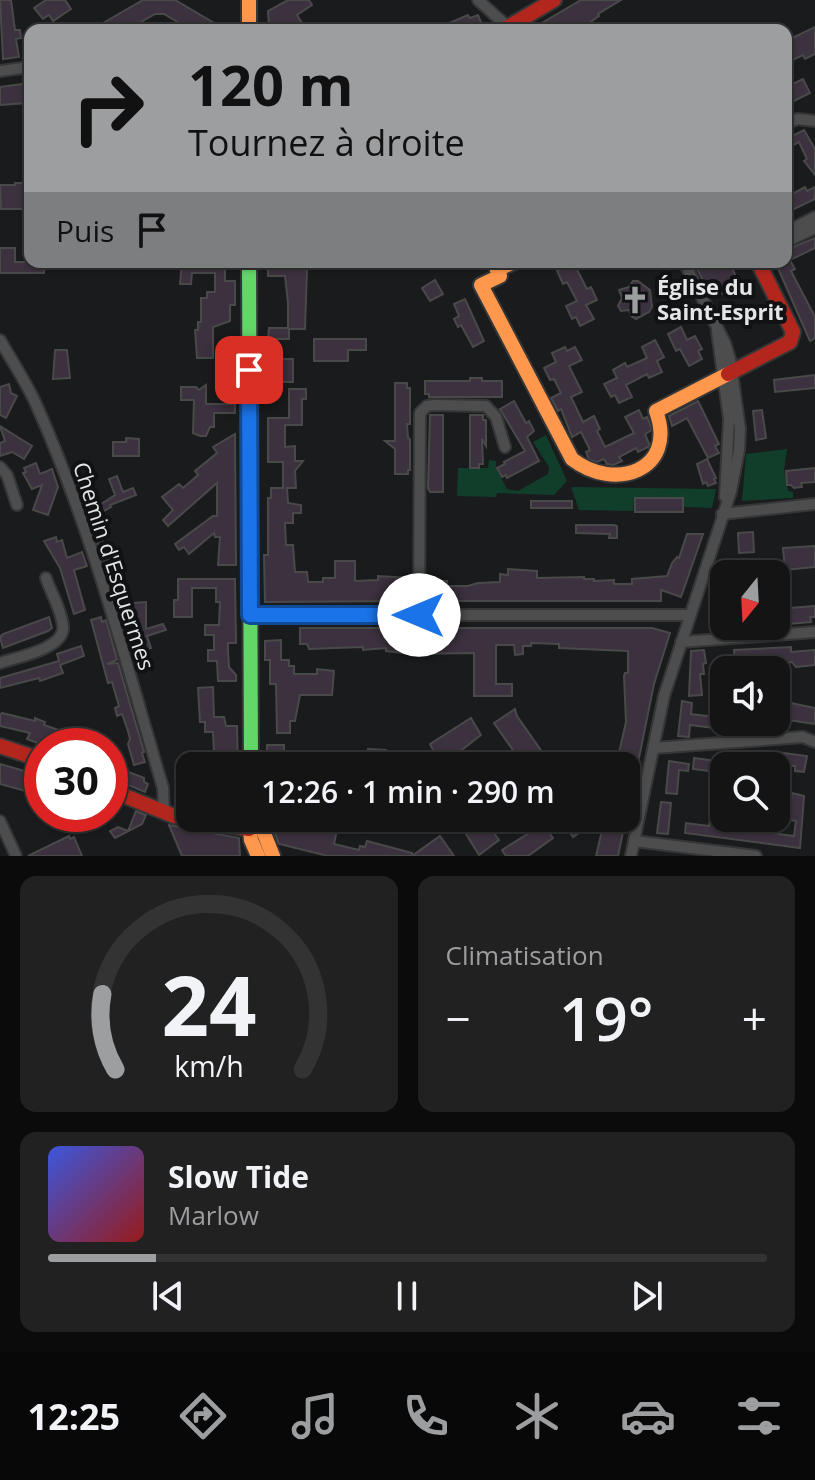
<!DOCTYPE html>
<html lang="fr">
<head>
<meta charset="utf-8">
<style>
	body { margin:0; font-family:"Open Sans",sans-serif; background:#212122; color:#f1f3f6; height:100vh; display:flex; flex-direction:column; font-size:30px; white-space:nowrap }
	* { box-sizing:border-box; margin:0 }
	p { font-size:26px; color:#9d9ea0 }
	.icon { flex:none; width:44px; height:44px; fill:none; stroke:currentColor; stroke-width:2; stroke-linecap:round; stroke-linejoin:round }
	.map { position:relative; height:856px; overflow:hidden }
	.side { display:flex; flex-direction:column; gap:20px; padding:20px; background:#0b0b0c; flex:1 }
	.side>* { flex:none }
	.guide { position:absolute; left:24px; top:24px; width:768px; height:244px; border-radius:16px; box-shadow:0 2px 6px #0004,0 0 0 2px #333334; background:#9d9ea0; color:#111; overflow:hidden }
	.needle { width:52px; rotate:198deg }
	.fabs { position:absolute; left:710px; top:560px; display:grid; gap:16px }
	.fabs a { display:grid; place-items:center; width:80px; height:80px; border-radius:16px; background:#141415; box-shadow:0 2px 6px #0004,0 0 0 2px #333334; font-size:40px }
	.speed { position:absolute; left:24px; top:728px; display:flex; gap:16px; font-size:40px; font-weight:700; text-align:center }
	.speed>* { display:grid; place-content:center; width:104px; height:104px; border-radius:50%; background:#141415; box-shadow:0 2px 6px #0004,0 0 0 2px #333334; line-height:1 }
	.speed .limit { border:12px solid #d22; background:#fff; color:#111 }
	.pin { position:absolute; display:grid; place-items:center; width:68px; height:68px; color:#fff; margin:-34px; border-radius:16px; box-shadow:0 4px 12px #0006 }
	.me { position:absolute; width:88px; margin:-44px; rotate:270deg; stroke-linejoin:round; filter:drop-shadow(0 0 6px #0008) }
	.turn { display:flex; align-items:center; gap:28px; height:168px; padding:0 32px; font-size:36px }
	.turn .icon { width:104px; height:104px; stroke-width:2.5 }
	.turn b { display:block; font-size:56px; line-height:68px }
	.then { display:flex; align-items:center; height:76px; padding:0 32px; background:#0003; gap:16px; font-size:30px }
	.big { font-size:60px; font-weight:600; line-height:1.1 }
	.side .widget { flex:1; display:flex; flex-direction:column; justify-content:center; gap:12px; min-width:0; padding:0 28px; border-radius:16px; background:#212122 }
	.side .dial { align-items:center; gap:0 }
	.dial svg { height:208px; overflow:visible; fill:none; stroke:#333334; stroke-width:7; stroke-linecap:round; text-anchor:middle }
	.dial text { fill:#f1f3f6; stroke:none }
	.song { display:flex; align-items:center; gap:24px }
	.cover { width:96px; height:96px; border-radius:12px; background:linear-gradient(135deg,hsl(230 70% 55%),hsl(0 70% 35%)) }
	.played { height:8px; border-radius:4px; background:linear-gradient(90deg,#9d9ea0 15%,#333334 15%) }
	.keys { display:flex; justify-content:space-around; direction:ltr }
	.heat { display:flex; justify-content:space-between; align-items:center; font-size:44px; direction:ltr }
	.side .tiles { flex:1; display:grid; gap:20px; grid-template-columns:1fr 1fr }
	.widget:last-child { grid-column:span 2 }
	.trip { position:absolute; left:176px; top:752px; width:464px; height:80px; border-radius:16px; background:#141415; box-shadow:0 2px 6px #0004,0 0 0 2px #333334; font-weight:600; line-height:80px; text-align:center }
	.dock { display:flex; height:128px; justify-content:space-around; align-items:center; background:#080808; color:#9d9ea0 }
	.dock .icon { width:56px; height:56px }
	.dock .active { color:#9d9ea0 }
	.dock b { font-size:36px; color:#f1f3f6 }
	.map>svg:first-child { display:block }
	.green { fill:#103e2a }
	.building { fill:#3c313f; stroke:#49494a; stroke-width:2 }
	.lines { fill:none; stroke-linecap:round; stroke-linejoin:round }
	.street-casing { stroke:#353637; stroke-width:14 }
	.fast-casing { stroke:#353637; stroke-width:18 }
	.slow-casing { stroke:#353637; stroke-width:18 }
	.jam-casing { stroke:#353637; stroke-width:18 }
	.street { stroke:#4d4d4e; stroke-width:10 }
	.fast { stroke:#63d668; stroke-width:14 }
	.slow { stroke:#ff974d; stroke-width:14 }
	.jam { stroke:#b3261e; stroke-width:14 }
	.route-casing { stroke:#114b97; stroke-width:20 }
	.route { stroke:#1a73e8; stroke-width:14 }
	.labels { text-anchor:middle; stroke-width:8; stroke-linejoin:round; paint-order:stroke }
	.poi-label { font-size:22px; font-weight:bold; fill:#e4e5e7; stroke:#101214; text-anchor:start }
	.street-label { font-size:22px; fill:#e4e5e7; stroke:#101214 }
</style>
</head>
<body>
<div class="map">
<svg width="815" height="856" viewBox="0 0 815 856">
	<rect width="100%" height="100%" fill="#1a1b1c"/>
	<g class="green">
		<polygon points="546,435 567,481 554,495 497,493 496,497 457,496 458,468 488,468 489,460 496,461 496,468 507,489 518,491 548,474 549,467 533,442"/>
		<polygon points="787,449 784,470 788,491 793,492 793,498 742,501 746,454"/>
		<polygon points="571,487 716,489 712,508 683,507 682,498 634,498 633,511 579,510"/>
	</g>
	<g class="building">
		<polygon points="0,0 11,0 15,30 20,30 21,38 16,39 19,57 3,59"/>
		<polygon points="46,0 65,0 71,9 53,21 49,15 43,19 34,8"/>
		<polygon points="143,0 175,0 216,24 212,30 191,30 164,14 155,14 127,30 107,30 103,23"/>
		<polygon points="288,0 309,0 312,5 297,15 302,23 294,30 269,30 268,11"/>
		<polygon points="581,0 621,0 598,14 599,16 579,30 530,30"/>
		<polygon points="468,15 470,18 478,15 483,27 475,30 450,30 447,24"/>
		<polygon points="815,27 815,54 805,59 803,55 786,63 786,41"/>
		<polygon points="803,79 810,93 786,105 786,87"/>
		<polygon points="30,83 30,98 26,99 27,103 0,105 0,87"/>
		<polygon points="804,130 815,149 815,175 804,161 807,159 799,142 786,149 786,139"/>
		<polygon points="15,183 24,183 23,209 1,209 0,185 15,185"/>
		<polygon points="805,187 807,191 815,187 815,199 786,213 786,197"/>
		<polygon points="815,238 815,248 786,262 786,250"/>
		<polygon points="0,248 15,248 15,262 44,262 44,273 0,273"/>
		<polygon points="182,262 225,264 225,281 235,281 235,305 230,305 230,321 213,327 213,358 197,358 195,330 198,330 198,322 201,322 201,298 207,298 207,292 215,292 215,273 192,273 191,284 180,284"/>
		<polygon points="268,262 313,262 307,269 305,329 289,329 289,339 268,339 269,328 288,328 288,303 285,276 268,276"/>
		<polygon points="562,262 573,262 587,289 591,287 597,300 586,305 594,319 580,326 576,317 572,319 566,306 577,301 567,282 563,284 557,271 565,267"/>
		<polygon points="693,262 729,262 740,285 713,298"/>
		<polygon points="779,262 791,262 795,269 791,271 815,317 815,338 810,341 777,266 780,264"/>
		<polygon points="435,280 443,294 430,301 422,288"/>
		<polygon points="633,281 638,281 650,290 652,307 649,312 636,319 631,316 629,310 621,311 618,306 622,298 619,290 629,287"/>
		<polygon points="465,299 484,341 473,347 461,325 458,327 454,319 459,316 454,304"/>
		<polygon points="681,327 687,340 695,336 702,349 698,351 702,359 689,366 680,349 676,351 668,334"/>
		<polygon points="314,339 366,339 366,350 348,350 348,361 314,361"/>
		<polygon points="655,340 664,357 657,361 662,372 649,378 647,374 626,385 632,397 619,403 615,395 611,397 604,384 617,378 613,370 625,363 627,367 647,358 642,347"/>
		<polygon points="565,347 567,351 575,347 582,360 569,366 582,392 571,397 583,422 594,416 600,429 597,431 605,447 634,433 625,417 639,410 643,419 647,417 651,427 652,430 645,434 650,446 638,452 636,448 619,457 622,461 613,465 607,464 604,459 597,462 589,460 586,452 590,450 581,432 572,437 561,409 558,411 551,398 561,393 554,379 550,380 544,368 556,362 552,353"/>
		<polygon points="55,350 67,350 70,378 53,379"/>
		<polygon points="274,359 293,359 293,382 275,382 275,376 270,376 270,361 274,361"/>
		<polygon points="815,375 815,388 775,392 774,380"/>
		<polygon points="470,378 482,378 482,381 502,381 502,397 429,397 429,394 425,394 425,381 470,381"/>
		<polygon points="395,383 407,383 407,388 410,388 410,424 407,424 408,438 410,439 410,470 408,470 408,474 395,474 395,449 385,441 395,441"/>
		<polygon points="9,384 11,393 17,396 6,418 0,415 0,387"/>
		<polygon points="206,385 206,404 235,404 235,413 214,413 214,427 210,427 206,436 200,436 193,433 194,400 181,400 181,387 196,387 199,390"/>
		<polygon points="289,389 306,389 306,399 302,399 302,425 285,425 285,447 295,446 295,461 303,461 295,471 296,488 287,488 288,503 301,505 301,513 293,513 293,523 285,523 286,545 293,545 295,572 307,572 308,582 323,582 323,578 335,578 335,561 355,561 355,581 378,580 378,576 411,578 411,601 265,602 264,555 268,555 268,498 271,498 271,488 283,488 283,462 268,462 268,418 289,418"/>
		<polygon points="514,401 526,423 529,421 534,431 527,437 539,461 507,478 506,475 502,477 497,468 505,464 504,462 525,451 500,409"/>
		<polygon points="698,401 719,444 715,446 719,453 708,458 687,418 672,426 669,416"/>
		<polygon points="762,410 766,438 756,440 753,411"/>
		<polygon points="430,415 443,415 443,492 430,492 428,488"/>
		<polygon points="470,415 483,415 483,420 486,420 486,446 482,439 483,464 479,464 479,468 470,468"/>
		<polygon points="0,426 32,446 24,459 12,452 0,456 0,443 5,441"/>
		<polygon points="235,434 236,565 218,565 220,537 215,537 214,533 189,554 184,547 179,550 175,544 213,516 217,516 217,483 168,526 163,520 173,510 162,497 179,484 183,488 198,475 195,471 217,453 213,447"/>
		<polygon points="126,438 139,439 139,456 113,456 113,442 126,442"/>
		<polygon points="707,459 716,478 714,479 716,483 708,486 706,482 703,484 697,464"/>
		<polygon points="36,463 40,474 52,469 58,487 48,515 33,510 42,485 32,489 23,473 26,472 24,468"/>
		<polygon points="815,468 815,482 801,483 802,487 794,488 791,485 787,485 786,471"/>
		<polygon points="117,476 123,492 133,488 136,495 110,505 111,507 99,514 95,508 115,495 109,479"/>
		<rect x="635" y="498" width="48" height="14"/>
		<rect x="531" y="501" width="41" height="7"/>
		<polygon points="576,525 614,525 617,526 617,538 609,538 610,534 576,533"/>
		<polygon points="753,532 754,552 739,553 738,533"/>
		<polygon points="687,534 703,534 681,597 661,590 661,601 427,601 427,581 447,581 447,586 468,586 478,583 500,582 500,574 508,575 508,569 537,571 537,578 584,577 584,579 594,579 594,581 614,580 614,584 632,584 632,579 667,576 672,563 677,557 679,558"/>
		<polygon points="56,537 57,542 62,540 67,558 82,552 87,566 74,570 85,610 74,614 60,568 44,541"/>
		<polygon points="102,539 105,547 109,545 112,552 114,551 122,570 110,579 97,541"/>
		<polygon points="815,546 815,567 785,570 783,548"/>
		<polygon points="742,564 743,574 721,574 720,566"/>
		<polygon points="178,579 235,579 236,643 228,643 228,652 229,667 236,675 236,681 218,681 217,661 208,661 208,650 214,650 214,635 205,635 205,625 219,625 220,602 216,602 216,588 192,588 192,617 174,617 174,600 178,600"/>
		<polygon points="711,588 724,588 724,626 730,626 730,630 714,632"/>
		<polygon points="146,602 146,629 163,624 166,630 147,636 151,648 139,652 135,640 129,642 123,618 128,617 128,611 132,611 132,603"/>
		<polygon points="815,606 815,617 810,617 811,622 776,625 776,609"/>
		<polygon points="49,617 52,628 48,631 3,648 0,637 3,634"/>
		<polygon points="101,617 102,622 106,620 117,660 107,664 118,663 144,752 142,753 145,762 134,765 128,744 130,739 128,731 122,714 117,716 115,708 119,706 112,682 108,683 91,620"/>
		<polygon points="300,628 652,628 670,633 654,684 630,802 626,802 626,766 616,766 626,722 624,676 625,673 628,673 628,651 559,648 559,644 531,643 531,646 523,646 523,654 515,655 514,645 496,645 496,684 512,684 512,696 474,696 474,653 412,654 386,651 386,648 363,650 363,647 309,649 307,644 300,644"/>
		<polygon points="281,640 281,660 289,660 289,666 294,666 294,674 317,674 317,669 334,671 332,695 300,695 295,721 290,721 290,733 277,733 276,684 270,684 270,660 265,660 265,641"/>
		<polygon points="81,646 84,656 60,665 63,673 40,681 39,678 0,688 0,678 59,661 57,654"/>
		<polygon points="791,647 791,652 815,650 815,665 796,667 792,662 735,666 734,650"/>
		<polygon points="704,650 706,663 703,664 704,674 700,674 702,695 689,696 691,651"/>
		<polygon points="213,687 214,717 224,717 226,726 237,726 238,766 224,766 224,760 208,760 207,753 214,753 213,732 205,732 205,722 200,722 198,688"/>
		<polygon points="682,701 692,703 691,714 724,718 724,722 737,722 736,731 690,725 689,737 678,736"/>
		<polygon points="786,702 815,708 815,724 781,719"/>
		<polygon points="515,709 517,716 552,766 524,766 494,723"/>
		<polygon points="2,713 35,721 35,718 45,722 44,725 73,735 72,739 89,746 45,746 27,739 30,733 0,726 0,715"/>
		<polygon points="471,718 481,735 441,766 430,744"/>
		<rect x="267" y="745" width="17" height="21"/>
		<polygon points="368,749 386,750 385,762 367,761"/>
		<polygon points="776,752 807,756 804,772 795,771 795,766 782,765 735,766 736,755 775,760"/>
		<polygon points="694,758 724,762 724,773 693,769"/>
		<polygon points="669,761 689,764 688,771 679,770 677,794 666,793"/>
		<polygon points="0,764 42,776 42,813 33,793 0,784"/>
		<polygon points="121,769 144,778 144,782 148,784 145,792 116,780"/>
		<polygon points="792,793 804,796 800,848 685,833 686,823 709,826 710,820 720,822 720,826 794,836 796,821 789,820"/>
		<polygon points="661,802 671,803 668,834 657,833"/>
		<polygon points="136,811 146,815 142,824 115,838 110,831 118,827 128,831"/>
		<polygon points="269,818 283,818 283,824 288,826 313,825 337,830 334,844 359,850 360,846 365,847 367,841 412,853 412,856 328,856 279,844"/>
		<polygon points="456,818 483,818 499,840 479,855"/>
		<polygon points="560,818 590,818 593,823 573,837"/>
		<polygon points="605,818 626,818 618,856 596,856"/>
		<polygon points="543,824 553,838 528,856 506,856 502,850"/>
		<polygon points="169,825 239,838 240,856 182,856"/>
		<polygon points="69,836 70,839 74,837 82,856 28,856"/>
		<polygon points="440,836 454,856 412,856"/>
	</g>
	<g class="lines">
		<defs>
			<g id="street">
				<polyline points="478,0 508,27"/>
				<polyline points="0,71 30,67"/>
				<polyline points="786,123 798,119 815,121"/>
				<polyline points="786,232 815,217"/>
				<polyline points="786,242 815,228"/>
				<polyline points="717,331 729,419 725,497"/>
				<path d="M0 340C12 361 26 382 36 404 91 527 125 659 163 788L164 813"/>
				<polyline points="0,467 7,475 17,505"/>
				<polyline points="722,514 815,504"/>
				<polyline points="250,615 690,615"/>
				<polyline points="419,615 420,413 427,406 434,405 486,406 496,417 505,447"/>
				<polyline points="681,642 815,632"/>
				<path d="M0 663C17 657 64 649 63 627 62 611 51 593 46 578"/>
				<polyline points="654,748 803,737 815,742"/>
				<polyline points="0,821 16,856"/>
				<polyline points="634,841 756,856"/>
				<polyline points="631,856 664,696 731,491 739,450 740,429 730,359 725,343 684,262"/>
			</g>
			<polyline id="fast" points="249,262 251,766"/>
			<g id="slow">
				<polyline points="249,0 249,30"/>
				<path d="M514 262 497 270 500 276 481 285 572 459C614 492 678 471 656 411L728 374"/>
				<polyline points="258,818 273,856"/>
				<polyline points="249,822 251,840 258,856"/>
			</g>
			<g id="jam">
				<polyline points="503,30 554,0"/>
				<polyline points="728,374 790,342 793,332 758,262"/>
				<polyline points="0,746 42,760"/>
				<polyline points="110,790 174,816 249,829"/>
			</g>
		</defs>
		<use href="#street" class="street-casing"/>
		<use href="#fast" class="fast-casing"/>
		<use href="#slow" class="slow-casing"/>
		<use href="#jam" class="jam-casing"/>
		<use href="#street" class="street"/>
		<use href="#fast" class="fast"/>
		<use href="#slow" class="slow"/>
		<use href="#jam" class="jam"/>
	</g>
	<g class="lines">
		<defs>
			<polyline id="route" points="249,370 250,615 419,615"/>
		</defs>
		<use href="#route" class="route-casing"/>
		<use href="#route" class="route"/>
	</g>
	<defs>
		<symbol id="church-bare" viewBox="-9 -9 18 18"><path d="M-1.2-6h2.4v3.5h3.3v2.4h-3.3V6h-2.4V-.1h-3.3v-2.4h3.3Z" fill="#9d9ea0" stroke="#101214" stroke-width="2.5" paint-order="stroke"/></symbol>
	</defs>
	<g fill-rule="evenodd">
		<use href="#church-bare" x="615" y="280" width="40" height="40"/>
	</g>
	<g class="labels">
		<g class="poi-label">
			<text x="657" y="295">Église du<tspan x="657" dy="25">Saint-Esprit</tspan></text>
		</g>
		<g class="street-label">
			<text transform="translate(114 566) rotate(72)" y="8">Chemin d'Esquermes</text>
		</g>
	</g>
</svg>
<div class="fabs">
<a><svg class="needle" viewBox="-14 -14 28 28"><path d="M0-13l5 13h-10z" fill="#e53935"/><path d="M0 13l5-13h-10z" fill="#9d9ea0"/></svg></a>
<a><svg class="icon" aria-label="sound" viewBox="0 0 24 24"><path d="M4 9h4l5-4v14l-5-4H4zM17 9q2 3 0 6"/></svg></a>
<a><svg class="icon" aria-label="search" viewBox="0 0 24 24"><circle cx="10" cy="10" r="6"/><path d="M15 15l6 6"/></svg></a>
</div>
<div class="speed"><div class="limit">30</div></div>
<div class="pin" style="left:249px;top:370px;background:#d93025"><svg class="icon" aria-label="arrive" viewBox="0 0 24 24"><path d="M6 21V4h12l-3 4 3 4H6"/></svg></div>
<svg class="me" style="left:419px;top:615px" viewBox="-20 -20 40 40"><circle r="19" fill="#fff"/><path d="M0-13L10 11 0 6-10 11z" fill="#1a73e8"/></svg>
<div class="trip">12:26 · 1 min · 290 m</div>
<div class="guide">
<div class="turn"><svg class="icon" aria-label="right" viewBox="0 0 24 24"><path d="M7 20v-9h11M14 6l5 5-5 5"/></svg><div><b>120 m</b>Tournez à droite</div></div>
<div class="then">Puis<svg class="icon" aria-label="arrive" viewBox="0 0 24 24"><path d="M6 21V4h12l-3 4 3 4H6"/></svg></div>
</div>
</div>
<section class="side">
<div class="tiles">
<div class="widget dial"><svg viewBox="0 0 100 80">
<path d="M14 69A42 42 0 1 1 86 69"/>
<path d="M14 69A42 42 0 0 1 9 40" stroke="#9d9ea0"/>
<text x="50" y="56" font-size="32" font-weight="700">24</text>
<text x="50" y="72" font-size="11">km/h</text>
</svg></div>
<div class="widget"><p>Climatisation</p>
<div class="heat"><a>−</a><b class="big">19°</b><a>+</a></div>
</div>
<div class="widget">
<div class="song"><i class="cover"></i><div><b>Slow Tide</b><p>Marlow</p></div></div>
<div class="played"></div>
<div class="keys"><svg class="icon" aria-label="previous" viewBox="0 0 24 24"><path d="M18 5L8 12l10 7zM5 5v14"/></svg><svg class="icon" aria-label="pause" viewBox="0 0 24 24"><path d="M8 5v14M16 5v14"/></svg><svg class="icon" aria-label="next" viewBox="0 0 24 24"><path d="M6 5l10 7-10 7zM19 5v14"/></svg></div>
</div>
</div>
</section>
<nav class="dock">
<b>12:25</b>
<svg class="icon active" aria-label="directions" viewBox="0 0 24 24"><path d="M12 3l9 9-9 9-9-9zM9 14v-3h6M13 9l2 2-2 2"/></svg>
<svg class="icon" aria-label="music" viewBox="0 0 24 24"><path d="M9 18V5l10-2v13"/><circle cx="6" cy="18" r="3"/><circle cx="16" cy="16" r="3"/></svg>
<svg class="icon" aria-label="phone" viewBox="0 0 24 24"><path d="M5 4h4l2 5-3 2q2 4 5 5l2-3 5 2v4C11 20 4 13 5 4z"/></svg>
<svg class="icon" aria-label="climate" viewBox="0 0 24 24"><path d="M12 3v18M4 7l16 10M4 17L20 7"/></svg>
<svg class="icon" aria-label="car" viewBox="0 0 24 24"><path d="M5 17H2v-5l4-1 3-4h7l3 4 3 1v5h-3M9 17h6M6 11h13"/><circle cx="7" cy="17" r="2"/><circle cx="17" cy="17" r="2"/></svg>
<svg class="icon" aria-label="filters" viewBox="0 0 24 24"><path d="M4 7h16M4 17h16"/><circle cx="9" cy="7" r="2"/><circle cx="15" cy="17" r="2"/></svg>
</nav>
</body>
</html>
